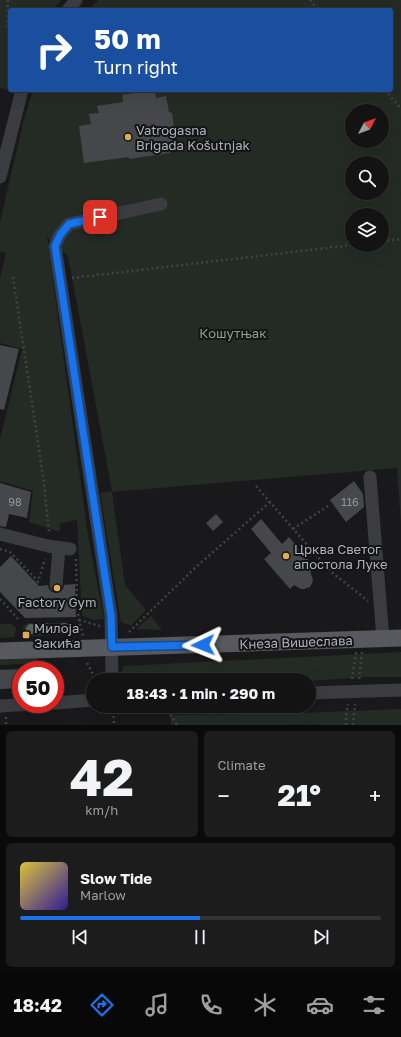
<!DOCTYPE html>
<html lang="en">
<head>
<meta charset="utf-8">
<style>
	body { margin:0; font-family:"Golos Text",sans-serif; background:#1c1c1d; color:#f1f3f6; height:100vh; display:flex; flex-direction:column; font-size:15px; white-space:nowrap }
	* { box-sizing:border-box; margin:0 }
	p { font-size:13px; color:#9d9ea0 }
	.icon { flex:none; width:22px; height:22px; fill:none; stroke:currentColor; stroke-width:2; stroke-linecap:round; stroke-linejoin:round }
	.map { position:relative; height:725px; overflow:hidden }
	.side { display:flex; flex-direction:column; gap:6px; padding:6px; background:#0a0a0b; flex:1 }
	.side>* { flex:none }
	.banner { position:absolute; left:8px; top:8px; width:385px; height:84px; border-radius:4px; box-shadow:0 4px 16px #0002,0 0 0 1px #323234; background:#1a4fa0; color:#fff; overflow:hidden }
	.needle { width:26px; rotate:49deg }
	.controls { position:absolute; left:345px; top:104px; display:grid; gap:8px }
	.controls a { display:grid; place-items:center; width:44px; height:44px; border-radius:50%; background:#131314; box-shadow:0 4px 16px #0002,0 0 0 1px #323234; font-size:20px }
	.speed { position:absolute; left:12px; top:661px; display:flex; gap:8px; font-size:20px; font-weight:700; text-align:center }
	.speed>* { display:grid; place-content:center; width:52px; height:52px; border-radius:50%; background:#131314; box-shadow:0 4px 16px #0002,0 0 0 1px #323234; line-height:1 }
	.speed .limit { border:6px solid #d22; background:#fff; color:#111 }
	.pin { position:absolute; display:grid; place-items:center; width:34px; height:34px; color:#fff; margin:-17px; border-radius:8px; box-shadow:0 2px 6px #0006 }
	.me { position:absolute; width:44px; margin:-22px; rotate:268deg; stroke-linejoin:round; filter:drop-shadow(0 0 3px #0008) }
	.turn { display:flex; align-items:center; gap:14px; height:84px; padding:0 20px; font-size:18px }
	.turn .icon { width:52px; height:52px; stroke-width:2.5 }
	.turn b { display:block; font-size:28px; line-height:34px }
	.big { font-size:30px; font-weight:700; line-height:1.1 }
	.side .tile { flex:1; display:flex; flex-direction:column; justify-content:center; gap:6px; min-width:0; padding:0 14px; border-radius:6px; background:#1c1c1d }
	.side .dial { align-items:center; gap:0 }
	.dial b { font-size:52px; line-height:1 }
	.song { display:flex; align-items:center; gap:12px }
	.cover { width:48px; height:48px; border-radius:6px; background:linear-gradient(135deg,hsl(50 70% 55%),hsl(250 70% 35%)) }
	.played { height:4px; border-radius:2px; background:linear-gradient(90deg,#1a73e8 50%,#323234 50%) }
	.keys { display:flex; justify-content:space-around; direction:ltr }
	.heat { display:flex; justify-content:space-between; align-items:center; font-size:22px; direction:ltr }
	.side .tiles { flex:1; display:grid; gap:6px; grid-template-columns:1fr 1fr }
	.tile:last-child { grid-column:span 2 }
	.trip { position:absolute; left:86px; top:673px; width:230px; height:40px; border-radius:20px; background:#131314; box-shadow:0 4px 16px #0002,0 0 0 1px #323234; font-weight:700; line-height:40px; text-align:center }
	.menu { display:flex; height:64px; justify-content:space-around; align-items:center; background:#080808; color:#9d9ea0 }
	.menu .icon { width:28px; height:28px }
	.menu .on { color:#1a73e8 }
	.menu b { font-size:18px; color:#f1f3f6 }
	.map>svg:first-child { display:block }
	.green { fill:#242b24; fill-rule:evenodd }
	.building { fill:#46474b }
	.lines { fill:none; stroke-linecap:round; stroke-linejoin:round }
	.path { stroke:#414347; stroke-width:2.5; stroke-dasharray:2 3; stroke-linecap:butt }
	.minor { stroke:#3b3c40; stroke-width:13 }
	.major { stroke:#57595e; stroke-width:17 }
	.tree { fill:#556457 }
	.route-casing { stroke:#114b97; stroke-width:10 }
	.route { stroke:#1a73e8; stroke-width:7 }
	.poi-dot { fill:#e0ac4d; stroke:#141416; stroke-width:1.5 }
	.labels { text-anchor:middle; stroke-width:4; stroke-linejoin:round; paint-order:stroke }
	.number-label { font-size:11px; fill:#93969e }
	.poi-label { font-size:13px; fill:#adb1b9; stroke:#141416; text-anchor:start }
	.park-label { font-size:13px; fill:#86a288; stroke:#141416 }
	.street-label { font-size:13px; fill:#adb1b9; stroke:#141416 }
</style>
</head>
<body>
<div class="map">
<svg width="401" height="725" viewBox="0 0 401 725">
	<rect width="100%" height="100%" fill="#19191b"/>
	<g class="green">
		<polygon points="0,0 61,0 53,10 10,10 10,90 0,88"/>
		<path d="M98 0H401V524L397 468 112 492 125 585 146 610 131 626 121 622 100 493 112 491 68 256 47 237 88 535 104 619 93 620 82 616 77 520 60 523V532L29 522 33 491 0 481V439L22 349 0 343V278L6 253 0 252V222L24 119 33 90H391V10H89ZM352 111H382V141H352ZM352 163H382V193H352ZM352 215H382V245H352Z"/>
		<polygon points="151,616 162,630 136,629"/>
		<path d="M28 623H69C73 626 77 628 74 634L35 636 24 635 23 626Z"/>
		<path d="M0 624C7 624 13 622 16 629L14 637 0 638Z"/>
		<path d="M401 652V677H367L309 681 187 680 186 674H165L163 680H126C122 676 121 672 123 666Z"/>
		<polygon points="37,658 38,663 0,665 0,660"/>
		<polygon points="401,709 401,725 171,725 170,715 299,713"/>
	</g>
	<g class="building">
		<polygon points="155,90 156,98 166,96 169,112 172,113 177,148 169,149 170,153 129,159 129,157 84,163 79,126 91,124 89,114 99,113 97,106 123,102 122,95"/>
		<polygon points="0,345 19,349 4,410 0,409"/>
		<polygon points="354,481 363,494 364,507 346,522 330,500"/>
		<polygon points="0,483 31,492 27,518 9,514 6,527 0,526"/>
		<polygon points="216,514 223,522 213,531 206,523"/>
		<polygon points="261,519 282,544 289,537 314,567 310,570 313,581 310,587 304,589 301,589 294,585 290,589 264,559 271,553 251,529"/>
		<polygon points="11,556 39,586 48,585 49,589 52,592 56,593 60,592 63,589 64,585 75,584 76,617 25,618 0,592 0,567"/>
		<polygon points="21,669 21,688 0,689 0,670"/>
	</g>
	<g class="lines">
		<g class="path">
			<polyline points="8,0 7,27 10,32"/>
			<polyline points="310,0 318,10"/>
			<polyline points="385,90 401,109"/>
			<polyline points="382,241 401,239"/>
			<polyline points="13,277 43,476 49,532"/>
			<polyline points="72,278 352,245"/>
			<polyline points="256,486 329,570 368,601"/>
			<polyline points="293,529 328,506"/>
			<polyline points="0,549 10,552 38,581"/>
			<polyline points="76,559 77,604 79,620 83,636"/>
			<polyline points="36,588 45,559"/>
			<polyline points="0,599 20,621"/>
			<polyline points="79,620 100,626"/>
			<polyline points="129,632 196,567 270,502"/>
			<polyline points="87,663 96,680"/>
			<polyline points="352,679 356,652"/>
			<polyline points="359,679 362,652"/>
			<polyline points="113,706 114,725"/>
			<polyline points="165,706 177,725"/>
			<polyline points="6,717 6,725"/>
			<polyline points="346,725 346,716 348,704"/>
			<polyline points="353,725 355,704"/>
		</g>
		<g class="minor">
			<polyline points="68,10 76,0"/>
			<polyline points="0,177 22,90"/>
			<polyline points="370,477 383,639"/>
			<polyline points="0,534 48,546 70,549"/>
			<polyline points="56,585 59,548"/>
			<polyline points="112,680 111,616 55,246 60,235 69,224 161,204"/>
			<polyline points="309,693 401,690"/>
			<polyline points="55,703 93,700"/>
			<polyline points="0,706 34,704"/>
		</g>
		<polyline class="major" points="0,651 401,638"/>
	</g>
	<g class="tree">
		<circle cx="45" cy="628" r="5"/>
		<circle cx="64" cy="628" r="5"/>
		<circle cx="31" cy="629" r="5"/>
	</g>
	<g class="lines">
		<defs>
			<polyline id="route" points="100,217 69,224 60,235 55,246 111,616 112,647 203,645"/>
		</defs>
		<use href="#route" class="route-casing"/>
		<use href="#route" class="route"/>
	</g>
	<g class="poi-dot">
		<circle cx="128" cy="137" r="4"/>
		<circle cx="286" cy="556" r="4"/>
		<circle cx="57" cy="588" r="4"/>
		<rect x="22" y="631" width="8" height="8" rx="2"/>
	</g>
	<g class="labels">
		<g class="number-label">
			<text x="15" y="506">98</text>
			<text x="350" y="506">116</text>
		</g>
		<g class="poi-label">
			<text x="136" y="135">Vatrogasna<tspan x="136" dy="15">Brigada Košutnjak</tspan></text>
			<text x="294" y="554">Црква Светог<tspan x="294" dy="15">апостола Луке</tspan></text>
			<text x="57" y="607" text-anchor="middle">Factory Gym</text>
			<text x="34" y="633">Милоја<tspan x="34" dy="15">Закића</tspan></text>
		</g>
		<g class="park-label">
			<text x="233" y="338">Кошутњак</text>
		</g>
		<g class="street-label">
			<text transform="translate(296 642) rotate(-2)" y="5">Кнеза Вишеслава</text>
		</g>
	</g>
</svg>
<div class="controls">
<a><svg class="needle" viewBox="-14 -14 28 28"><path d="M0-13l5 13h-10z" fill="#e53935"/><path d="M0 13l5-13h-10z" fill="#9d9ea0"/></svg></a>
<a><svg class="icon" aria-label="search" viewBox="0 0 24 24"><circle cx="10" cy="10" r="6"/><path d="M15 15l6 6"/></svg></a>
<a><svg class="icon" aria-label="layers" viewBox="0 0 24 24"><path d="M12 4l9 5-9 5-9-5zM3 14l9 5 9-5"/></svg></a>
</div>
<div class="speed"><div class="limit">50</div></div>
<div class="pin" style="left:100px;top:217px;background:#d93025"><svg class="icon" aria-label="arrive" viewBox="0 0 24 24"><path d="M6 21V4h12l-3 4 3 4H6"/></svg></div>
<svg class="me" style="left:203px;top:645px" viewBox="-20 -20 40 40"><path d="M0-17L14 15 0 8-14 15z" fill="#1a73e8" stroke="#fff" stroke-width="4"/></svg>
<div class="trip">18:43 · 1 min · 290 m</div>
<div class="banner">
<div class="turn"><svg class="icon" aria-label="right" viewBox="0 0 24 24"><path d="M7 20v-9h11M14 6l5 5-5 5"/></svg><div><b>50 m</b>Turn right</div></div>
</div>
</div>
<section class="side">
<div class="tiles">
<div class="tile dial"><b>42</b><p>km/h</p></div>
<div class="tile"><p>Climate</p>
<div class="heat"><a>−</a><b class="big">21°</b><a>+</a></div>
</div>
<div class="tile">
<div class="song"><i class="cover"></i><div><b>Slow Tide</b><p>Marlow</p></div></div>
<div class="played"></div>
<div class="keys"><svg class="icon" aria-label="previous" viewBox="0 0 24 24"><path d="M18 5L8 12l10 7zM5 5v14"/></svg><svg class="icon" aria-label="pause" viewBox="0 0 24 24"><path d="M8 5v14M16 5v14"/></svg><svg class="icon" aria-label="next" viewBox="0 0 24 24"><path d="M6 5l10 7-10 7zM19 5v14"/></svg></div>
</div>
</div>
</section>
<nav class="menu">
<b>18:42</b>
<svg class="icon on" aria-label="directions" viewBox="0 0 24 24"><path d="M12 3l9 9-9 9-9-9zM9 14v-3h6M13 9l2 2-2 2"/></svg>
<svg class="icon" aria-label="music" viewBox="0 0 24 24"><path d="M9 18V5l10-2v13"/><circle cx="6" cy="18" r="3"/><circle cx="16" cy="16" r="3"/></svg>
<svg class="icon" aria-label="phone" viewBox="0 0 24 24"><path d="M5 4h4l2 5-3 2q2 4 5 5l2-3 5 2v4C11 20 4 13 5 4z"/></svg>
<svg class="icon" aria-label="climate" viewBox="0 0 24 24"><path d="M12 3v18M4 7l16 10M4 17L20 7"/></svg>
<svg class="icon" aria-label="car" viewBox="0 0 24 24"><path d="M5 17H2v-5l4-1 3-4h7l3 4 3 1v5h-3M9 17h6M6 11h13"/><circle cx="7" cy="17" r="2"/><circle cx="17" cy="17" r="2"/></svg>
<svg class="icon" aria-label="filters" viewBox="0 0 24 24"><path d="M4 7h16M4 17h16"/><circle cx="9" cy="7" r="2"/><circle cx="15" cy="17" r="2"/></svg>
</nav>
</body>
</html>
